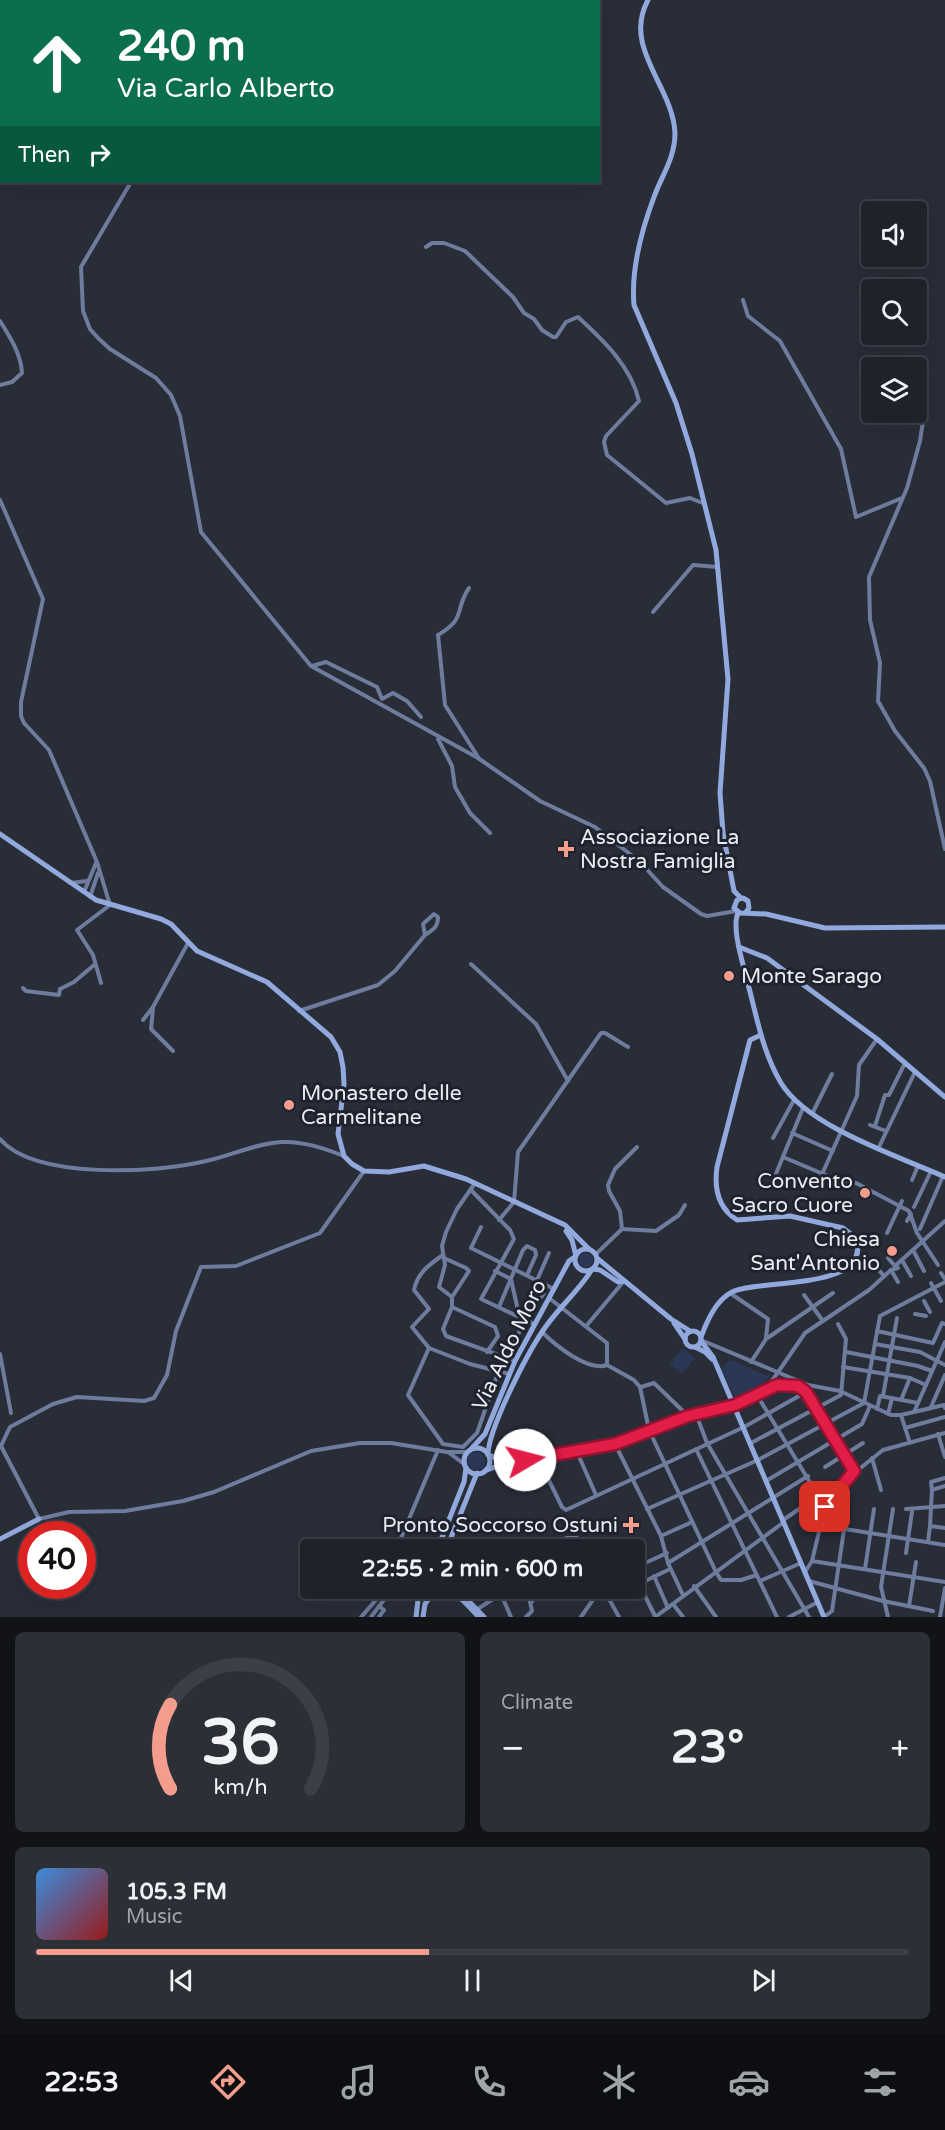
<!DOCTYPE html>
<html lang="en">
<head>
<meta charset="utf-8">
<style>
	body { margin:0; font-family:"Varela Round",sans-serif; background:#2c2f36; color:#f1f3f6; height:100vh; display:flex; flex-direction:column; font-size:22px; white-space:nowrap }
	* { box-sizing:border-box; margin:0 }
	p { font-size:20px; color:#a1a4a8 }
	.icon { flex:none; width:33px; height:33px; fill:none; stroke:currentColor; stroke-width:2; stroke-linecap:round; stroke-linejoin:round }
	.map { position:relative; height:1617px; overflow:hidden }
	.side { display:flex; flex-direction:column; gap:15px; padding:15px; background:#111317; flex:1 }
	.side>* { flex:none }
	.hud { position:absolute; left:0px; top:0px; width:600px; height:183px; box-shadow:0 6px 24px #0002,0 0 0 2px #3c3f47; background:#0b6e4f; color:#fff; overflow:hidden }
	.buttons { position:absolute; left:861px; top:201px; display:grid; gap:12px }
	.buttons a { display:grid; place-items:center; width:66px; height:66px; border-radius:6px; background:#1f222a; box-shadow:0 6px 24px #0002,0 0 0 2px #3c3f47; font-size:30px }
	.speed { position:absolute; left:18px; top:1521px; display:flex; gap:12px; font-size:30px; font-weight:700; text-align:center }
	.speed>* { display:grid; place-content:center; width:78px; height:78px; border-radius:50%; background:#1f222a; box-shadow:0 6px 24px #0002,0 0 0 2px #3c3f47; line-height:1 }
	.speed .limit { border:9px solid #d22; background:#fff; color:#111 }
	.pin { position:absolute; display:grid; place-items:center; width:51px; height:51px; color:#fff; margin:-26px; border-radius:12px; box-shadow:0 3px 9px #0006 }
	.me { position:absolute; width:66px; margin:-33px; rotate:82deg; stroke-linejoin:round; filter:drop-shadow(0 0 4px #0008) }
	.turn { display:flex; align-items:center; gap:21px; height:126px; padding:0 18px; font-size:27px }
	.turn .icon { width:78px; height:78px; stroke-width:2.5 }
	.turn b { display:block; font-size:42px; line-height:51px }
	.then { display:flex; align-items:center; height:57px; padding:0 18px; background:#0003; gap:12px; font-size:22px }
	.big { font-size:45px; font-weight:700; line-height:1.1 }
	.side .card { flex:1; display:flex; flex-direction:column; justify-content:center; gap:9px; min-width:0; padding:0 21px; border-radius:9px; background:#2c2f36 }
	.side .dial { align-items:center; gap:0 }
	.dial svg { height:156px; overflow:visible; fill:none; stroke:#3c3f47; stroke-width:7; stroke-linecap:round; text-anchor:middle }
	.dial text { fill:#f1f3f6; stroke:none }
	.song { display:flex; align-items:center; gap:18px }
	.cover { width:72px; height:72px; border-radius:9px; background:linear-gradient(135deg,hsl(210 70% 55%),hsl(0 70% 35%)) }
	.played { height:6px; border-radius:3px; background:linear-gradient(90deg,#f49d8d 45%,#3c3f47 45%) }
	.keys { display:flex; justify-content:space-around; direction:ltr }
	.heat { display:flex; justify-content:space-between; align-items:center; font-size:33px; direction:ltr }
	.side .tiles { flex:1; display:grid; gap:15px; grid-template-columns:1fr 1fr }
	.card:last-child { grid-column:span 2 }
	.trip { position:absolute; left:300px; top:1539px; width:345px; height:60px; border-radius:6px; background:#1f222a; box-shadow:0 6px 24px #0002,0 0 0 2px #3c3f47; font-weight:700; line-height:60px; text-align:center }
	.menu { display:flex; height:96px; justify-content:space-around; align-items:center; background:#0c0e11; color:#a1a4a8 }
	.menu .icon { width:42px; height:42px }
	.menu .selected { color:#f49d8d }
	.menu b { font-size:27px; color:#f1f3f6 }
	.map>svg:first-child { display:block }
	.green { fill:#2b3757 }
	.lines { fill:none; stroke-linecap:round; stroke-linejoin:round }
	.street { stroke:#6e7c9e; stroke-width:4 }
	.secondary { stroke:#92a9de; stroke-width:5 }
	.route-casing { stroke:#92132f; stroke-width:15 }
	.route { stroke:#e11d48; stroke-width:10 }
	.poi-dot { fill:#f49d8d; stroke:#1f232e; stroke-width:2 }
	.labels { text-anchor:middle; stroke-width:6; stroke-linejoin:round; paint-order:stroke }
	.poi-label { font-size:21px; fill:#e9ecf3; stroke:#1f232e; text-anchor:start }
	.street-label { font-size:21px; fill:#e9ecf3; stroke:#1f232e }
</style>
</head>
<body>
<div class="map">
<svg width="945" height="1617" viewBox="0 0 945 1617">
	<rect width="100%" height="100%" fill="#292d38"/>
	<g class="green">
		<circle cx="586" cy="1260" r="7"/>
		<polygon points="683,1348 695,1358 682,1374 670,1364"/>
		<polygon points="730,1360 766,1375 771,1374 762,1386 736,1399 721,1369"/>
		<circle cx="476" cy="1461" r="9"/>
	</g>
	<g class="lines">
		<g class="street">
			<polyline points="125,0 125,2"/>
			<polyline points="39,2 39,0"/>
			<polyline points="0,98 2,95"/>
			<polyline points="131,182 81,267 83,311 90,329 98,338 110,349 156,378 171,395 180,416 201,532 311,666 478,758 540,801 595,827 639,861 663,887 701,914 707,916 736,911"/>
			<path d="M426 247 432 243H444L465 251 513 297 524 313 534 319 542 330 553 337H556L566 322 578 317C603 340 631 366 639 401L606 436 604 442 607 455 666 503 690 498 705 504"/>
			<polyline points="743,300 748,316 780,341 841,449 856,517 902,498"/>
			<path d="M0 321C10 337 21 354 22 373L12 382 0 385"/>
			<polyline points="924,415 920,441 907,488 869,577 870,620 880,663 878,701 895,731 924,768 930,781 945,849"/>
			<polyline points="0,500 43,599 21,702 21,716 24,723 49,750 97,862 110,905 77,930 93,955 101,983"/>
			<path d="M469 588C454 610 467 618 438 635L445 705 478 757"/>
			<polyline points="653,612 693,565 718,567"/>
			<polyline points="312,666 326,662 377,687 382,699 393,693 407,701 421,717"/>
			<polyline points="438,739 452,766 455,787 470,813 490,833"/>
			<polyline points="70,883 87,881"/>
			<polyline points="84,892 96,863"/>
			<polyline points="90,897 98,873"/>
			<polyline points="471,964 536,1024 568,1081"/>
			<polyline points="23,988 26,991 59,995 60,989 74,982 94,965"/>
			<polyline points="153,1008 151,1029 173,1051"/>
			<path d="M299 1011 378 985 395 971 425 935C433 930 438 927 438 917L434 914 423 924 425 935"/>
			<polyline points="143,1020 153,1007 188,943"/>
			<polyline points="812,1114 832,1074"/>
			<polyline points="870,1125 886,1131"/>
			<polyline points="875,1126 885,1095 889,1095 905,1063"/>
			<polyline points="792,1133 833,1151"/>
			<polyline points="773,1138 794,1100"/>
			<path d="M0 1139C35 1180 157 1173 206 1161 230 1156 257 1143 282 1142 303 1141 323 1148 344 1156"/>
			<polyline points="879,1147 915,1072"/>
			<polyline points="783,1157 847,1184 856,1183 909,1211 917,1233 938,1265"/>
			<polyline points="364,1171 320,1233 236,1266 201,1267 176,1331 167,1375 154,1398 144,1401 77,1397 53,1404 10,1427 1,1446 39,1519 69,1512 125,1511 183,1501 214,1492 311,1451 360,1443 391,1443 447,1452 467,1452"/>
			<polyline points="912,1180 918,1166"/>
			<polyline points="773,1181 803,1108"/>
			<polyline points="819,1181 857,1096 859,1065 877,1039"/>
			<polyline points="471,1190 510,1230 514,1239 481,1299 534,1324"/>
			<polyline points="914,1207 931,1171"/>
			<polyline points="499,1220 514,1202 518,1152 601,1033 605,1033 628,1047"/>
			<polyline points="907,1221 911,1214"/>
			<polyline points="481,1227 471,1248 554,1289"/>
			<polyline points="622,1229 620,1211 609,1191 608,1185 615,1169 637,1147"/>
			<polyline points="622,1229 656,1231 679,1215 685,1205"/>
			<polyline points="920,1229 943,1176"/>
			<polyline points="887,1233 902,1201"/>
			<polyline points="913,1250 924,1271"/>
			<polyline points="596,1254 622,1229"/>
			<path d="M443 1255C430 1264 417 1273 414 1290L429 1309 412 1327 429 1348 470 1364 509 1374"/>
			<polyline points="444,1258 466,1268 469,1271 452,1297"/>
			<polyline points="888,1258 895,1266"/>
			<polyline points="902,1260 911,1276"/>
			<polyline points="876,1267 884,1276"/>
			<polyline points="891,1270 898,1282"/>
			<polyline points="495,1271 511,1279 519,1315"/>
			<polyline points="941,1273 945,1279"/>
			<polyline points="537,1280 549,1253"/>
			<polyline points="931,1283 941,1301"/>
			<polyline points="730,1293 768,1319 766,1338"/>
			<polyline points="804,1295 823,1321"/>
			<polyline points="452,1297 439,1287 445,1265 442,1246 446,1232 457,1209 475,1183"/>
			<polyline points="452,1297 452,1307 443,1329 446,1336 515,1361"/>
			<polyline points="549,1298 607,1343 607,1365"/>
			<polyline points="924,1301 930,1312"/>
			<polyline points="452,1307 495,1327 498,1336 487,1352"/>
			<polyline points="499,1307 523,1250 527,1246 535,1250 536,1255 527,1275"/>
			<polyline points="915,1314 926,1316"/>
			<polyline points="587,1325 624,1281"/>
			<polyline points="877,1331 933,1343 942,1323 945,1324"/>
			<path d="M542 1332C555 1345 588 1372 607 1365L634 1380 640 1387"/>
			<polyline points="701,1340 808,1385 840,1391 891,1415 901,1415 909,1440"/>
			<polyline points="875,1344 920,1352 945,1365"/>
			<polyline points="429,1348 408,1395 443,1444 463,1447 477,1433 499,1370"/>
			<polyline points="846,1352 918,1366 932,1371"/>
			<polyline points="0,1354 11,1413"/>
			<polyline points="508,1357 525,1319 544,1293 541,1282"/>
			<polyline points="751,1362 766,1339 833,1293"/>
			<polyline points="843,1367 910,1378 926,1385"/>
			<polyline points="640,1387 649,1430 716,1572 721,1580 741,1580 757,1575"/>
			<polyline points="641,1387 654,1383 688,1416"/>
			<polyline points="765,1391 805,1333 869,1290 891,1270 898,1268 895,1266 945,1221"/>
			<polyline points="757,1395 825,1507"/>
			<polyline points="883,1396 897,1318"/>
			<polyline points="901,1400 910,1378"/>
			<polyline points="735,1405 777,1385 802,1388 854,1471"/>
			<polyline points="931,1407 945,1375"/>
			<polyline points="877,1409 880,1396 918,1403"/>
			<polyline points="914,1412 945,1342"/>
			<polyline points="696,1414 707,1443 809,1617"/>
			<polyline points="888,1414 892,1398"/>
			<polyline points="901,1415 944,1405 945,1408"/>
			<polyline points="905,1428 945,1417"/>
			<polyline points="938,1434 945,1457"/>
			<polyline points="751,1443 841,1395 846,1339 838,1324"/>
			<polyline points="615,1444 661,1536 668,1563 683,1595"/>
			<polyline points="696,1449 777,1617"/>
			<polyline points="448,1452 464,1464"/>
			<polyline points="577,1452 596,1495"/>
			<polyline points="538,1458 562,1507 566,1510 744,1427 806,1392"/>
			<polyline points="872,1458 881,1490"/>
			<polyline points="825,1467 863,1443"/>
			<polyline points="945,1478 931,1482 932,1490 945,1486"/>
			<polyline points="766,1481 862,1424 870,1406"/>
			<polyline points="647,1509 758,1460 864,1403 880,1316 945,1282"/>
			<polyline points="906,1509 945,1506"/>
			<polyline points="783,1520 836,1484 843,1482 883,1450 945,1433"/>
			<polyline points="820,1525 945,1545"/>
			<polyline points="930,1526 932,1490"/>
			<polyline points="661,1536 692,1522"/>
			<polyline points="928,1542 930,1526 945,1528"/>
			<polyline points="396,1550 438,1450"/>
			<polyline points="543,1550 566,1538 577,1538 582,1550"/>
			<polyline points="906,1553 912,1512"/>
			<polyline points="812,1561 945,1582"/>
			<polyline points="668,1563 808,1476"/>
			<polyline points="634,1568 667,1553"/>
			<polyline points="865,1569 874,1509"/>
			<polyline points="805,1572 812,1561 825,1507 842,1482"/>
			<polyline points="634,1574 655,1616"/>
			<polyline points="654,1576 668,1608"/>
			<polyline points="760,1581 801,1563"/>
			<polyline points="809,1581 883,1601 933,1611"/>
			<polyline points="639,1584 670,1569"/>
			<polyline points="694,1586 716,1617"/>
			<polyline points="603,1588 619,1617"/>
			<polyline points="391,1593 398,1588"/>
			<polyline points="501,1594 511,1617"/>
			<polyline points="531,1603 540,1588"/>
			<polyline points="673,1604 683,1617"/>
			<polyline points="909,1606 916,1562"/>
			<polyline points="476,1610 501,1594 499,1588"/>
			<polyline points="361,1617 376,1600 381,1588"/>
			<polyline points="371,1617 393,1588"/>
			<polyline points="379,1617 384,1610 379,1606"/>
			<polyline points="526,1617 532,1611 527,1588"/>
			<polyline points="581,1617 601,1588"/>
			<polyline points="655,1617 784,1522"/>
			<polyline points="789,1617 818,1602"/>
			<polyline points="824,1617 832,1611 847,1509"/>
			<polyline points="888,1617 881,1587 893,1509"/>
			<polyline points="940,1617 945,1588"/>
		</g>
		<g class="secondary">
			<path d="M648 0C622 48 673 86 675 133 675 158 662 175 654 197 642 229 631 271 634 305L676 403 692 454 716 550 728 679 720 793 723 833 734 891 741 898"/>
			<polyline points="0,834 96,900 161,919 171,924 197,951 267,982 331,1037 340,1052 343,1067 344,1084 338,1134 344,1156 352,1164 364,1171 389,1172 424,1166 466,1179 565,1225 589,1249"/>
			<polyline points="746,912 749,908 748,901 743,898 737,900 734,908 740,913 766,914 825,928 945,927"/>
			<path d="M738 913C731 929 744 966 748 984 757 1018 763 1053 781 1083 808 1127 898 1156 945 1177"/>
			<polyline points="739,947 767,958 877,1039 945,1097"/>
			<circle cx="586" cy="1260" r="11"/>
			<polyline points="598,1259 671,1319 690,1331"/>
			<polyline points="593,1269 600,1270 618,1282 624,1281"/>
			<polyline points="674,1323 685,1339"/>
			<circle cx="693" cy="1339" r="8"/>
			<path d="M701 1337C707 1321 716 1300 732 1292 760 1278 873 1292 856 1238L843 1228 790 1216 737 1220C718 1208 714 1188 717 1167L750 1040 761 1035"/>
			<polyline points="701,1341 713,1357 824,1617"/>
			<polyline points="695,1347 705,1352 712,1359"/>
			<polyline points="472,1448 485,1434 515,1361 569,1261 576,1256 572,1240 566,1231"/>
			<circle cx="477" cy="1461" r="13"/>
			<path d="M488 1454C489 1428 526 1356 542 1332 556 1310 577 1293 591 1271"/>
			<polyline points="488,1455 507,1461"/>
			<polyline points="486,1470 511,1462 615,1444 688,1416 735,1405"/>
			<polyline points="0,1539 39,1519"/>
			<polyline points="437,1550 464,1482 466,1468"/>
			<polyline points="446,1550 477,1473"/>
			<polyline points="456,1588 484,1617"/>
			<path d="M435 1592C455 1587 466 1604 479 1617"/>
			<polyline points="416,1617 419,1591"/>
			<polyline points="423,1617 425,1604 432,1594"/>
		</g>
	</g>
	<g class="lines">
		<defs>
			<polyline id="route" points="525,1460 615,1444 688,1416 735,1405 777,1385 798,1386 806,1392 854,1471 825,1507"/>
		</defs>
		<use href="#route" class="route-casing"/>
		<use href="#route" class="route"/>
	</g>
	<g class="poi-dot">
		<path d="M563 840h6v6h6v6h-6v6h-6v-6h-6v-6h6z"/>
		<circle cx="729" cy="976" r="6"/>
		<circle cx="289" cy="1105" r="6"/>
		<circle cx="865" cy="1193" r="6"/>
		<circle cx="892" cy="1251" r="6"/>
		<path d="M628 1516h6v6h6v6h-6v6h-6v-6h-6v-6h6z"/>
	</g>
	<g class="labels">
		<g class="poi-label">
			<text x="580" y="844">Associazione La<tspan x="580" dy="24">Nostra Famiglia</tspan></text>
			<text x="741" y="983">Monte Sarago</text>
			<text x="301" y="1100">Monastero delle<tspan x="301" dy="24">Carmelitane</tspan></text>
			<text x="853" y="1188" text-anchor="end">Convento<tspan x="853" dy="24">Sacro Cuore</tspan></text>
			<text x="880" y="1246" text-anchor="end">Chiesa<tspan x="880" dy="24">Sant'Antonio</tspan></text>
			<text x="618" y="1532" text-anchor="end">Pronto Soccorso Ostuni</text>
		</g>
		<g class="street-label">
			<text transform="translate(509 1345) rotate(-64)" y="7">Via Aldo Moro</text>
		</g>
	</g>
</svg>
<div class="buttons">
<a><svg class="icon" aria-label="sound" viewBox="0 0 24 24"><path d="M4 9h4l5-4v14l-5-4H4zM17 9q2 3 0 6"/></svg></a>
<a><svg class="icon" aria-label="search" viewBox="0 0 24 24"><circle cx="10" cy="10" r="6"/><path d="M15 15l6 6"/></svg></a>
<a><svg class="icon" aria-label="layers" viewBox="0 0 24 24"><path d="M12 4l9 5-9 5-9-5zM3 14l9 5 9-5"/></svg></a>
</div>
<div class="speed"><div class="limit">40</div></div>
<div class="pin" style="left:825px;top:1507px;background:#d93025"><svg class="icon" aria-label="arrive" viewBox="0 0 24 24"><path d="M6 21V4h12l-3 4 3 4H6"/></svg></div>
<svg class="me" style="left:525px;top:1460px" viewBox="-20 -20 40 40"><circle r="19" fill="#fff"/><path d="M0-13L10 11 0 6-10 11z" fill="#e11d48"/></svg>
<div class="trip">22:55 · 2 min · 600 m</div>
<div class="hud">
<div class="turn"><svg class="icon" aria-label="ahead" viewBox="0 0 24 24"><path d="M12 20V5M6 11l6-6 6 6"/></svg><div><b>240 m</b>Via Carlo Alberto</div></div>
<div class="then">Then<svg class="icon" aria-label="right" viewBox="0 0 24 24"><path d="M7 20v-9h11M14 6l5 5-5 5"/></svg></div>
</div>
</div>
<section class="side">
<div class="tiles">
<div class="card dial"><svg viewBox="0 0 100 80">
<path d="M14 69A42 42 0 1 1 86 69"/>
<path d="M14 69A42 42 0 0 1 14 26" stroke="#f49d8d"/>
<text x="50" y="56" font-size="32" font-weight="700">36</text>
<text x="50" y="72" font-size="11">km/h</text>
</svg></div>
<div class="card"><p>Climate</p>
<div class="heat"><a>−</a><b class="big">23°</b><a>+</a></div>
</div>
<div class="card">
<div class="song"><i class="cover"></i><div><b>105.3 FM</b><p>Music</p></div></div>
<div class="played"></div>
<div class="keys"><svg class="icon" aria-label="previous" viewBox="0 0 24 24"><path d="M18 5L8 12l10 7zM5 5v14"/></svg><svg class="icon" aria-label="pause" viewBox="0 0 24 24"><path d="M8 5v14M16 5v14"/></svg><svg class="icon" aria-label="next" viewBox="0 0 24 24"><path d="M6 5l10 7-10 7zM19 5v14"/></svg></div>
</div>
</div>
</section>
<nav class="menu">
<b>22:53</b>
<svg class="icon selected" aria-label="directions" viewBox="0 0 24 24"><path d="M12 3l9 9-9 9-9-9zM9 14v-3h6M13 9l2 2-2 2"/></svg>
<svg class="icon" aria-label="music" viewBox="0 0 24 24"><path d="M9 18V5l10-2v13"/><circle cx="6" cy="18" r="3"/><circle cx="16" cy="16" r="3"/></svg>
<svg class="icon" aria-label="phone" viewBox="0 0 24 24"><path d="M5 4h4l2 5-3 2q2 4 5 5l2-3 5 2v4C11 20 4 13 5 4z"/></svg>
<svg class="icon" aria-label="climate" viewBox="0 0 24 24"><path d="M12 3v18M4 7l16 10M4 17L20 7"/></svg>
<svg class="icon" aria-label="car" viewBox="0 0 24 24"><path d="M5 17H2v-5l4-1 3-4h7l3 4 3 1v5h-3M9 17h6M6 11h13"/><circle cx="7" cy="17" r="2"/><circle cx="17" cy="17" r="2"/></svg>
<svg class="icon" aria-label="filters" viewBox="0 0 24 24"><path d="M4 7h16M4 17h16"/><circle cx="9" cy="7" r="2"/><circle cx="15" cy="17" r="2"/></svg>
</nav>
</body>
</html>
